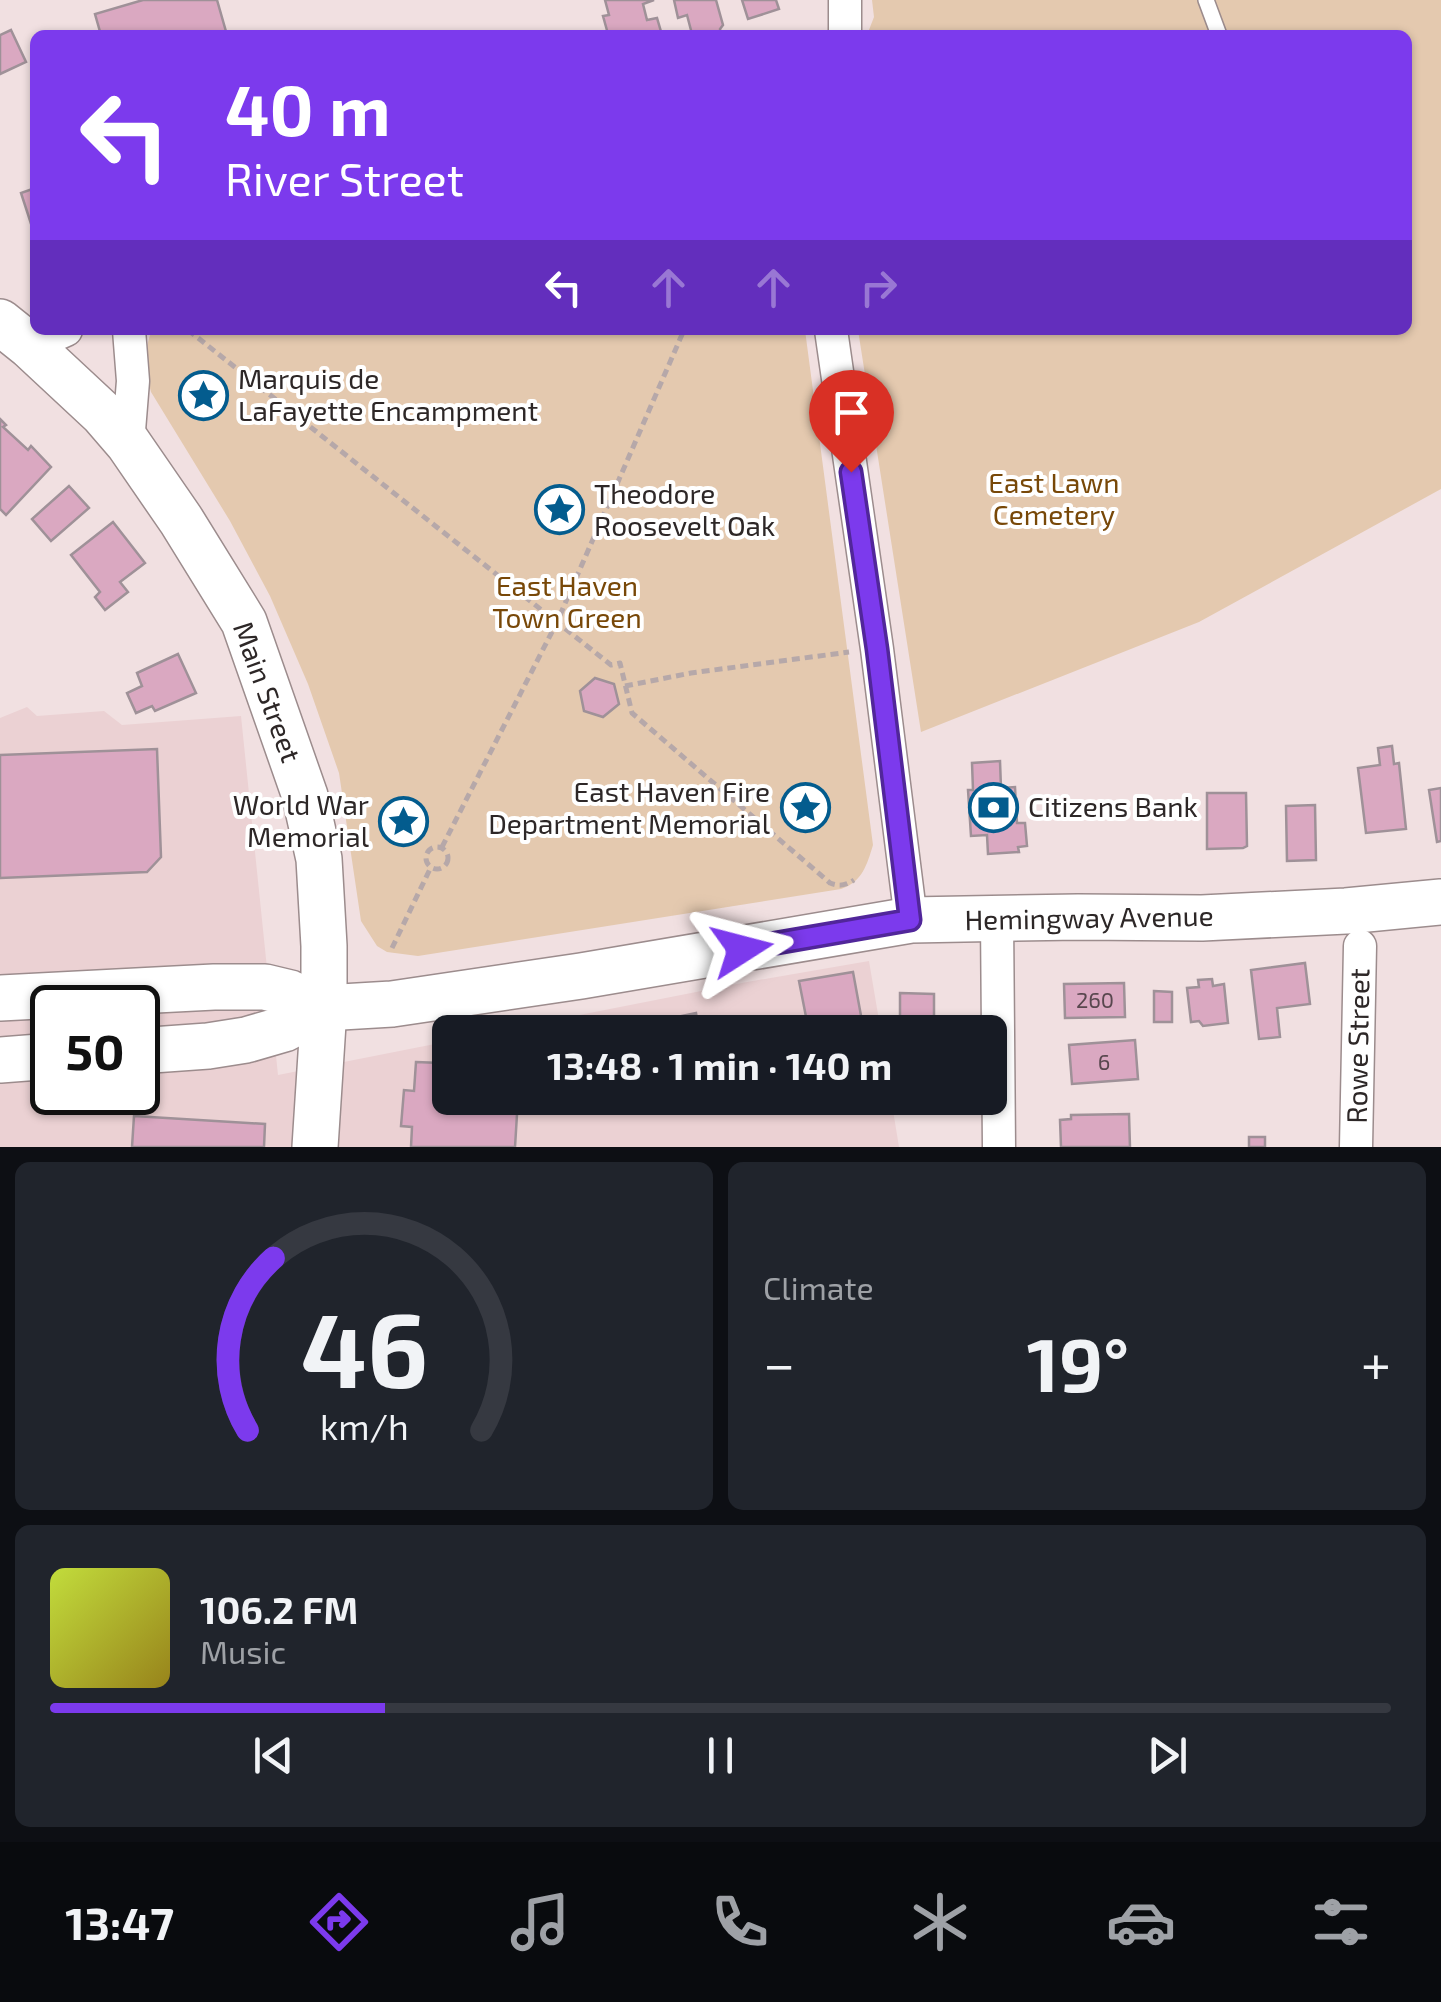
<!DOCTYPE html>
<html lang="en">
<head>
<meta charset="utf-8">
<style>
	body { margin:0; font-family:"Exo 2",sans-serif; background:#20242c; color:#f1f3f6; height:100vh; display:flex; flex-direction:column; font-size:38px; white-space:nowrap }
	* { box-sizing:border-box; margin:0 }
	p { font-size:32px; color:#9ea1a6 }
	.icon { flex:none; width:55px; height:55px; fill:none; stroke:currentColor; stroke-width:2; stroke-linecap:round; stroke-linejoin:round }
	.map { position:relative; height:1147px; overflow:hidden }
	.panel { display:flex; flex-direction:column; gap:15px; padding:15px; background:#0d0f14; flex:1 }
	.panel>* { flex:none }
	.top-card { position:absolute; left:30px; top:30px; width:1382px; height:305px; border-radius:15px; box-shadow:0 2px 8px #0004; background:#7c3aed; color:#fff; overflow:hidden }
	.speed { position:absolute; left:30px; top:985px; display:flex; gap:20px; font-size:50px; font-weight:700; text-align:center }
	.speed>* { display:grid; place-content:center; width:130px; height:130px; border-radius:50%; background:#171b24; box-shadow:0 2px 8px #0004; line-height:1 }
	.speed .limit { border:5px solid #111; border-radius:15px; background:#fff; color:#111 }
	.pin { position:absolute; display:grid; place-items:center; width:85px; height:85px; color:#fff; margin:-102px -42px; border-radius:50% 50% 50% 0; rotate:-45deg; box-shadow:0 0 10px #0007 }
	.pin .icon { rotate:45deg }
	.me { position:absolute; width:110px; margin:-55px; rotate:81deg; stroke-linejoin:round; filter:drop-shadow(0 0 8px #0008) }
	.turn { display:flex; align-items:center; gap:35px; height:210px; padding:0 30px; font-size:45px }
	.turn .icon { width:130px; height:130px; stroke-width:2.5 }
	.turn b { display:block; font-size:70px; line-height:85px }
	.lanes { display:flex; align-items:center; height:95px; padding:0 30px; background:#0003; justify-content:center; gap:50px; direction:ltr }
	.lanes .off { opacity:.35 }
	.big { font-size:75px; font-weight:700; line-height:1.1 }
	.panel .tile { flex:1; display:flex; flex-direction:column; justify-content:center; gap:15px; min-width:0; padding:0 35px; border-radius:15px; background:#20242c }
	.panel .dial { align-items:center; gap:0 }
	.dial svg { height:260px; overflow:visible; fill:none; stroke:#363941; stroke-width:7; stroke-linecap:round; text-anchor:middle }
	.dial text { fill:#f1f3f6; stroke:none }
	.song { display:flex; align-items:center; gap:30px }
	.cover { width:120px; height:120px; border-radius:15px; background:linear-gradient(135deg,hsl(70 70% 55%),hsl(50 70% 35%)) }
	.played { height:10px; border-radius:5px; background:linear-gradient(90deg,#7c3aed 25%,#363941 25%) }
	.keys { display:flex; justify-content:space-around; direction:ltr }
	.heat { display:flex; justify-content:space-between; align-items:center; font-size:55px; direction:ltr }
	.panel .tiles { flex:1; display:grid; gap:15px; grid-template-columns:1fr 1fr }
	.tile:last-child { grid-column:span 2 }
	.trip { position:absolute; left:432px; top:1015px; width:575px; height:100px; border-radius:15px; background:#171b24; box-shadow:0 2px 8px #0004; font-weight:700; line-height:100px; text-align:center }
	.tabs { display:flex; height:160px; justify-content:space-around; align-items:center; background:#090b0e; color:#9ea1a6 }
	.tabs .icon { width:70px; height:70px }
	.tabs .selected { color:#7c3aed }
	.tabs b { font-size:45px; color:#f1f3f6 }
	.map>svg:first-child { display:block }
	.built { fill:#ebd1d3; fill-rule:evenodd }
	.green { fill:#e4c9af }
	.building { fill:#daa8c1; stroke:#9f9198; stroke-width:2.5 }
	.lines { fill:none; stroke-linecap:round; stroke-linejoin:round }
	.service-casing { stroke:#9c8c8d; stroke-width:18 }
	.minor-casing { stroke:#9c8c8d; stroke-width:35 }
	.secondary-casing { stroke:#9c8c8d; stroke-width:48 }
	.path { stroke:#b6a8a9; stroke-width:5; stroke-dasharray:8 5; stroke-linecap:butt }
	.service { stroke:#fff; stroke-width:15 }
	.minor { stroke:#fff; stroke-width:32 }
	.secondary { stroke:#fff; stroke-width:45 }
	.route-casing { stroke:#51269a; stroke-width:25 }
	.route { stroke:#7c3aed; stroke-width:18 }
	.labels { text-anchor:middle; stroke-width:8; stroke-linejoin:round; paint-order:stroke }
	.number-label { font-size:22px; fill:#58474e }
	.poi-label { font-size:28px; fill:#2d2727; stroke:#fff; text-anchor:start }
	.park-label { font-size:28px; fill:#784808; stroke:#fff }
	.street-label { font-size:28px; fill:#2d2727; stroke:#fff }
</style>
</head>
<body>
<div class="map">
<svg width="1441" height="1147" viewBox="0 0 1441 1147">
	<rect width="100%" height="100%" fill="#f1e0e1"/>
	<g class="built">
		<path d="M27 707 37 716 104 711 122 725 241 716 278 1075 450 1041V1098H891L899 1147H0V718ZM52 1008H138V1092H52Z"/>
		<polygon points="869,961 881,1032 493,1032 747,982"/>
	</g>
	<g class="green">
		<polygon points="872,0 1441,0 1441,489 1199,622 921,732 858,330 1408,330 1408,35 867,35 874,17"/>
		<path d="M152 330H805L873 845C867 865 862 882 841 889L418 956 387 952 377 946 361 921 339 773 308 684 270 596 230 521 151 392C145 369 143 352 152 330Z"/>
	</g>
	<g class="building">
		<polygon points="143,0 217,0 227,35 101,35 95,14"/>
		<polygon points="605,0 654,0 643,4 647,20 657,18 662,35 615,35 614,32 608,34 603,16 609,15"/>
		<polygon points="674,0 716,0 723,25 720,29 721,35 692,34 687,15 678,18"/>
		<polygon points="742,0 776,0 779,9 748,19"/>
		<polygon points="11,30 26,62 0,74 0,35"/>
		<polygon points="35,188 35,236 21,193"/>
		<polygon points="0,419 6,425 3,427 28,450 31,446 51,467 6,515 0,509"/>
		<polygon points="69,486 89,508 51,541 32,519"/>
		<polygon points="113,522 145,563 120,582 128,592 105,610 95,597 100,592 71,555"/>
		<polygon points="178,654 196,693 155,711 152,706 136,713 127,693 142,686 137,673"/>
		<polygon points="595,678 614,684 619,704 603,717 584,711 580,691"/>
		<polygon points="1392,746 1394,764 1399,763 1406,829 1366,833 1358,768 1380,765 1378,748"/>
		<polygon points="157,749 161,857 147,872 0,878 0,755"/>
		<polygon points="1000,761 1001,788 1015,787 1017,823 1025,823 1027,846 1018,847 1019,852 988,854 987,835 971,836 968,790 973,790 972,763"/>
		<polygon points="1441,788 1441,841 1437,842 1429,790"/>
		<polygon points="1207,793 1246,793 1247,846 1243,848 1207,849"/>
		<polygon points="1315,805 1316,860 1287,861 1286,806"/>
		<polygon points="1305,963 1310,1004 1277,1008 1280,1037 1259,1039 1251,970"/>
		<polygon points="853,972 864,1032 809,1032 799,981"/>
		<polygon points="1212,979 1213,986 1224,984 1228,1023 1203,1026 1199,1021 1191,1022 1187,988 1199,987 1198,980"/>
		<polygon points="1124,983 1125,1017 1065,1018 1064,984"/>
		<polygon points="1154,991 1172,992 1172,1022 1154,1022"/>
		<polygon points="900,993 934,994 934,1020 944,1020 945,1032 896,1032 896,1020 900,1020"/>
		<polygon points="696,1013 699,1032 635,1032 634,1026"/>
		<polygon points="1135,1040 1138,1079 1072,1084 1069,1045"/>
		<polygon points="416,1062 440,1063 439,1076 450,1077 450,1098 518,1098 515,1147 411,1147 412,1127 401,1126 404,1090 414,1091"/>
		<polygon points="1129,1114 1130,1147 1061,1147 1060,1120 1071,1119 1071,1115"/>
		<polygon points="134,1116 265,1124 264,1147 132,1147"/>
		<rect x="1249" y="1137" width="16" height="10"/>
	</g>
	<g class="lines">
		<defs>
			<polyline id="service" points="1206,0 1219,35"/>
			<g id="minor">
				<polyline points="845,35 845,0"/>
				<polyline points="831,330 877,649 911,920"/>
				<polyline points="30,346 66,330"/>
				<polyline points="128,443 133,381 129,330"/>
				<polyline points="997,919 999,1147"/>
				<polyline points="1356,1147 1360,946"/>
			</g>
			<g id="secondary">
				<polyline points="0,322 30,346 103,414 128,443 181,520 244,622 305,796 319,859 324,946 324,1008 315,1147"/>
				<polyline points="0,998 214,987 265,987 290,993 324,1008"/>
				<polyline points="138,1051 208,1046 246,1040 284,1029 324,1008 392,1004 581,976 911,920 1078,917 1202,918 1346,911 1441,902"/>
				<polyline points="0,1060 52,1056"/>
			</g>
		</defs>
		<use href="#service" class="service-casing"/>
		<use href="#minor" class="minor-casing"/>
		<use href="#secondary" class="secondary-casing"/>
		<g class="path">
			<path d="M188 330 611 665 620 663 632 713 830 883C840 887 846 885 854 880"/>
			<polyline points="625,686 691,673 849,652"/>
			<circle cx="437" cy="858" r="11"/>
			<polyline points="442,847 557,622 684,330"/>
			<polyline points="392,948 431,867"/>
		</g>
		<use href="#service" class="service"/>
		<use href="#minor" class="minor"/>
		<use href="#secondary" class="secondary"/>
	</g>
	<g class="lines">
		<defs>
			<polyline id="route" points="742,949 910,920 877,649 851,472"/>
		</defs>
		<use href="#route" class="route-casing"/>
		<use href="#route" class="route"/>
	</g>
	<defs>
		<symbol id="sight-ring" viewBox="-11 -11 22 22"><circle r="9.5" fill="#fff" stroke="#035c8e" stroke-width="1.5"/><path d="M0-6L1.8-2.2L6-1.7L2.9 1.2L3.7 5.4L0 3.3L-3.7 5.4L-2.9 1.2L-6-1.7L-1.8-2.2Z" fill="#035c8e"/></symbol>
		<symbol id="bank-ring" viewBox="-11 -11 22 22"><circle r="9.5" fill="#fff" stroke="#035c8e" stroke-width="1.5"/><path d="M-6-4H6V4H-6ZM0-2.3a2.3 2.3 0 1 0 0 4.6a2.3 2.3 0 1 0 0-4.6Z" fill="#035c8e"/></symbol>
	</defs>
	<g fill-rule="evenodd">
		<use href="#sight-ring" x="176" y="368" width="55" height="55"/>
		<use href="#sight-ring" x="532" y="482" width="55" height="55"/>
		<use href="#bank-ring" x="966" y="780" width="55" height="55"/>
		<use href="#sight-ring" x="778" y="780" width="55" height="55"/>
		<use href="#sight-ring" x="376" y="794" width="55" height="55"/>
	</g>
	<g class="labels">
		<g class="number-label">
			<text x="1095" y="1008">260</text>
			<text x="1104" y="1070">6</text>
		</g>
		<g class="poi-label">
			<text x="238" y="389">Marquis de<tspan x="238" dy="32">LaFayette Encampment</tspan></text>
			<text x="594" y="504">Theodore<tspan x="594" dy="32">Roosevelt Oak</tspan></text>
			<text x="770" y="802" text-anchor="end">East Haven Fire<tspan x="770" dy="32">Department Memorial</tspan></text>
			<text x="369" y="815" text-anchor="end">World War<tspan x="369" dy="32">Memorial</tspan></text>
			<text x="1028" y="817">Citizens Bank</text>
		</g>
		<g class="park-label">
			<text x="1054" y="493">East Lawn<tspan x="1054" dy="32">Cemetery</tspan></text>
			<text x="567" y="596">East Haven<tspan x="567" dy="32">Town Green</tspan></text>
		</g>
		<g class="street-label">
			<text transform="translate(267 692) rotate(70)" y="10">Main Street</text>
			<text transform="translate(1089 918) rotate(-1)" y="10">Hemingway Avenue</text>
			<text transform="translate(1358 1046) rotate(-89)" y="10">Rowe Street</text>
		</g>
	</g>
</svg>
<div class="speed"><div class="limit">50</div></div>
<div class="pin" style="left:851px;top:472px;background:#d93025"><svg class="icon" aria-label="arrive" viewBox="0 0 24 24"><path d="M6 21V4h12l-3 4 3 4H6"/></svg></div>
<svg class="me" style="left:742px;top:949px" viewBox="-20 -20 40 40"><path d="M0-17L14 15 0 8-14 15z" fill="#7c3aed" stroke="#fff" stroke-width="4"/></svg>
<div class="trip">13:48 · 1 min · 140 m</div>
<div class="top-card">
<div class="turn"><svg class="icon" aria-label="left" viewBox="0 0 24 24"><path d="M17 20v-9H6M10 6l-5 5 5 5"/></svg><div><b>40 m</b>River Street</div></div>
<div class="lanes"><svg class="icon" aria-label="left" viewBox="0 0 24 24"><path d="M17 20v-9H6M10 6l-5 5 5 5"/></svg><svg class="icon off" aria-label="ahead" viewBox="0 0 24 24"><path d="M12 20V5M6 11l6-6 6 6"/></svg><svg class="icon off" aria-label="ahead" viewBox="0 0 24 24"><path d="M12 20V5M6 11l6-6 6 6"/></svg><svg class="icon off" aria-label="right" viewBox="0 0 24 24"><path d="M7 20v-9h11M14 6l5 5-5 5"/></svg></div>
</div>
</div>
<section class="panel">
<div class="tiles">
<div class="tile dial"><svg viewBox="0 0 100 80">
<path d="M14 69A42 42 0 1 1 86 69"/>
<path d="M14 69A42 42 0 0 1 22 16" stroke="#7c3aed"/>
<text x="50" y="56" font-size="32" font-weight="700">46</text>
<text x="50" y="72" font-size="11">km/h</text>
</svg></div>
<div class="tile"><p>Climate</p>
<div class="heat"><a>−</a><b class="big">19°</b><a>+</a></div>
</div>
<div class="tile">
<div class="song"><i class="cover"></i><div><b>106.2 FM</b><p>Music</p></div></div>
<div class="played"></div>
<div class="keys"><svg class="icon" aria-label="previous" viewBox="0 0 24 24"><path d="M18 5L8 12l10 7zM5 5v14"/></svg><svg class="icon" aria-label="pause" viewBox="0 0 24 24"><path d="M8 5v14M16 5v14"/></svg><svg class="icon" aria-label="next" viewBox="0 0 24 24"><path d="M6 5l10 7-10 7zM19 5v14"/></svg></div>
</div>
</div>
</section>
<nav class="tabs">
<b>13:47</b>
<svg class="icon selected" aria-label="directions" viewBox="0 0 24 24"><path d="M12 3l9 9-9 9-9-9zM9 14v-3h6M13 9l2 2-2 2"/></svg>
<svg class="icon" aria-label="music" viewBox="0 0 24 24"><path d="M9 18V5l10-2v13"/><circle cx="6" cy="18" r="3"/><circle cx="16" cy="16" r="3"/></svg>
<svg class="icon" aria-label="phone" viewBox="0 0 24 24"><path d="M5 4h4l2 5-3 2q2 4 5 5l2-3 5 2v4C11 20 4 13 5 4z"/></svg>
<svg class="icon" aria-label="climate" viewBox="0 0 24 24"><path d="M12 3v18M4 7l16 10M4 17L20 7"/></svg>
<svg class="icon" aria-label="car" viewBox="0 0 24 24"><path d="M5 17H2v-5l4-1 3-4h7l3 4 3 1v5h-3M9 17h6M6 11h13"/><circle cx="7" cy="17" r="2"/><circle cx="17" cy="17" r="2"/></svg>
<svg class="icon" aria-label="filters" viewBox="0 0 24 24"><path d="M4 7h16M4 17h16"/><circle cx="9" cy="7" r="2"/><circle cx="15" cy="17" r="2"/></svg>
</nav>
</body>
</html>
